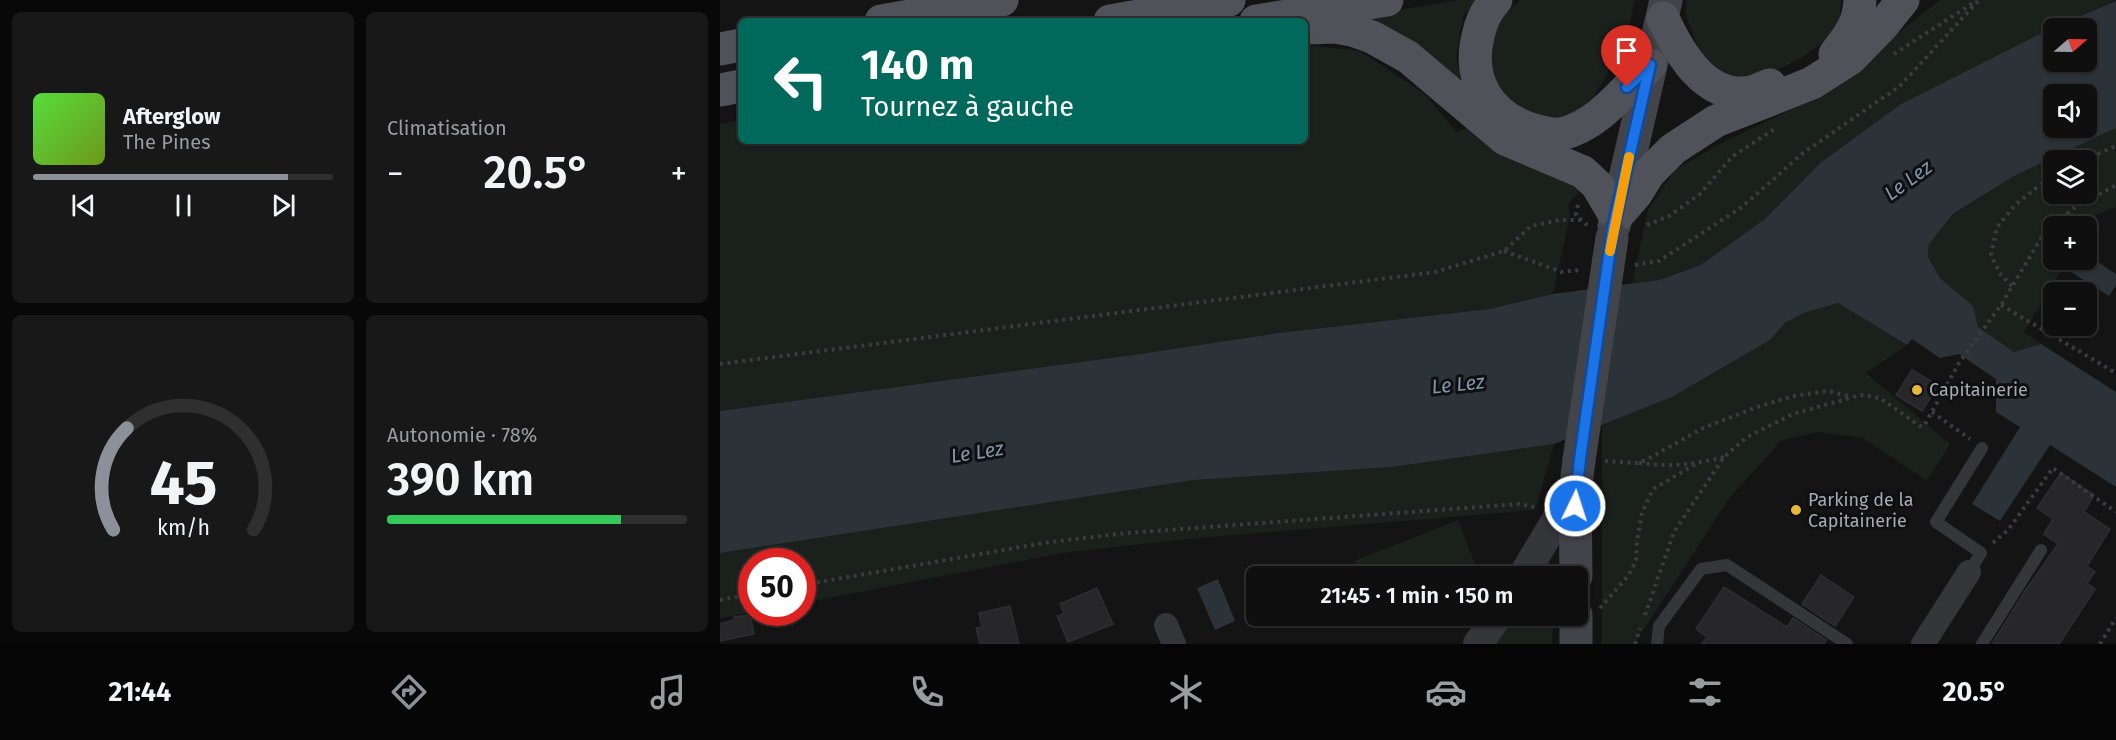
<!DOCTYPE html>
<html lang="fr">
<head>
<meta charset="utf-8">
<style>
	body { margin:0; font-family:"Fira Sans",sans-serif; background:#181819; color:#f1f3f6; height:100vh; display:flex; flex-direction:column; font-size:22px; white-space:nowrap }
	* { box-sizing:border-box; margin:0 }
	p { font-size:20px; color:#9b9c9f }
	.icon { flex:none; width:33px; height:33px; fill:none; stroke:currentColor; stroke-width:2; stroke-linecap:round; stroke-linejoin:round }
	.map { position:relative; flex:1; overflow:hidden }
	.drawer { display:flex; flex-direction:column; gap:12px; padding:12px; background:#080809; width:720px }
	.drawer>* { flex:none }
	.guide { position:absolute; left:18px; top:18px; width:570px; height:126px; border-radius:9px; box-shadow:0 2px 4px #0004,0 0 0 2px #2f2f30; background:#00695c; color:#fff; overflow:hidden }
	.needle { width:39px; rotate:70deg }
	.tools { position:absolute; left:1323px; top:18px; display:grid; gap:12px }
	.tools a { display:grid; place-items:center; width:54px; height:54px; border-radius:9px; background:#0f0f10; box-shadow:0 2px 4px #0004,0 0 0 2px #2f2f30; font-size:30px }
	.speed { position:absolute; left:18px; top:548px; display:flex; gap:12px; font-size:30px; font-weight:700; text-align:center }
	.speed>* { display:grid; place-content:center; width:78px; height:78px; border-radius:50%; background:#0f0f10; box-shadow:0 2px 4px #0004,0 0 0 2px #2f2f30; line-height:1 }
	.speed .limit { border:9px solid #d22; background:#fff; color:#111 }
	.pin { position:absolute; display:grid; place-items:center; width:51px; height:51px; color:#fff; margin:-62px -26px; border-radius:50% 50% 50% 0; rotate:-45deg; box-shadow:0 0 6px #0007 }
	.pin .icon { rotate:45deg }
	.me { position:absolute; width:66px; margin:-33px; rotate:4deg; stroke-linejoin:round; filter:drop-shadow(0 0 4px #0008) }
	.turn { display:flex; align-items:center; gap:21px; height:126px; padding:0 24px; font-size:27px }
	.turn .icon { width:78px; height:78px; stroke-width:2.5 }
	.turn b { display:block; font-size:42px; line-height:51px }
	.big { font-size:45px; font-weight:600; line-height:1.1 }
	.drawer .widget { flex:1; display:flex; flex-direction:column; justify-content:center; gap:9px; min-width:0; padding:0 21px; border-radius:9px; background:#181819 }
	.drawer .dial { align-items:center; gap:0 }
	.dial svg { height:156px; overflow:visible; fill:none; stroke:#2f2f30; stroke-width:7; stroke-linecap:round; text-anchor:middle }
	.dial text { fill:#f1f3f6; stroke:none }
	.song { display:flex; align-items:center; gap:18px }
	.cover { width:72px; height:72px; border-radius:9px; background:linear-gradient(135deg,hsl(110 70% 55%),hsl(80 70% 35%)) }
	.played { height:6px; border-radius:3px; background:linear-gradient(90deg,#8c9099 85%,#2f2f30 85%) }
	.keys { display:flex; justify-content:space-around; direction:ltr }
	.heat { display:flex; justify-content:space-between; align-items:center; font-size:33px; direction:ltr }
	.charge { height:9px; border-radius:4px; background:linear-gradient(90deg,#34c759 78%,#2f2f30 0) }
	.drawer .tiles { flex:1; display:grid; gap:12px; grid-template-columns:repeat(2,1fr) }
	.trip { position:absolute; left:526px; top:566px; width:342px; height:60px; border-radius:9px; background:#0f0f10; box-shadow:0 2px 4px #0004,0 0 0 2px #2f2f30; font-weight:600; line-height:60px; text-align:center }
	.dock { display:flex; height:96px; justify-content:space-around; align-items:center; background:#060606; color:#9b9c9f }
	.dock .icon { width:42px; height:42px }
	.dock .on { color:#8c9099 }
	.dock b { font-size:27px; color:#f1f3f6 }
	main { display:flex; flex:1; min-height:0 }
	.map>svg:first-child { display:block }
	.green { fill:#1a201b; fill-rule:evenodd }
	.water { fill:#2b3238; fill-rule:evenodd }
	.building { fill:#272729; stroke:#2e2e31; stroke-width:1.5 }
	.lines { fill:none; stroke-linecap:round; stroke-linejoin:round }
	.path { stroke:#3b3c41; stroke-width:4; stroke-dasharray:3 4.5; stroke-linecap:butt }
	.service { stroke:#35363a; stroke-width:12 }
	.minor { stroke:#35363a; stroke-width:24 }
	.tertiary { stroke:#35363a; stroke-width:30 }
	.secondary { stroke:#43444a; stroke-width:33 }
	.primary { stroke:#515259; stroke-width:33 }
	.secondary-bridge { stroke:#43444a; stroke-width:33 }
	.route-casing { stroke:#114b97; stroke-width:15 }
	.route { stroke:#1a73e8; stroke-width:10 }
	.slow { stroke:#f59e0b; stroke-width:10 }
	.poi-dot { fill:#e7b73a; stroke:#0f0f10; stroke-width:2 }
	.labels { text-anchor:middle; stroke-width:6; stroke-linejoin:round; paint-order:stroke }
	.poi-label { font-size:18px; fill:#a6aab5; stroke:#0f0f10; text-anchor:start }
	.water-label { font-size:20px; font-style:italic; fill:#7f95ae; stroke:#0f0f10 }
</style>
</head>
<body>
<main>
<section class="drawer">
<div class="tiles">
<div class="widget">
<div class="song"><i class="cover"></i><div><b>Afterglow</b><p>The Pines</p></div></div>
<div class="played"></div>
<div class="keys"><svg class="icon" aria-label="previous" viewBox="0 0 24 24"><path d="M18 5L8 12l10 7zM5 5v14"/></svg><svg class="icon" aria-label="pause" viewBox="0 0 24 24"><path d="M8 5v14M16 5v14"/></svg><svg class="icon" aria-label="next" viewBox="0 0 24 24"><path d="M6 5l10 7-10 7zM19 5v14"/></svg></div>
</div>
<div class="widget"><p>Climatisation</p>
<div class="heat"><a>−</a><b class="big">20.5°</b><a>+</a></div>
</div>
<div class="widget dial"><svg viewBox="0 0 100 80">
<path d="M14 69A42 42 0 1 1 86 69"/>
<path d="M14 69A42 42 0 0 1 21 17" stroke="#8c9099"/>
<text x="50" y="56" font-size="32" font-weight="700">45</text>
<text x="50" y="72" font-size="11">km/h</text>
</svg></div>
<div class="widget"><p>Autonomie · 78%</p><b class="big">390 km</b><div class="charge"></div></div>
</div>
</section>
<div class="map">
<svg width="1396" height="644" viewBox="0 0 1396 644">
	<rect width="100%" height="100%" fill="#141415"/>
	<g class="green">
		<polygon points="742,0 759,0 743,16 736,58 745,89 643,15"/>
		<polygon points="800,0 914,0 908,36 866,111 823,121 794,111 777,87 769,57 773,26"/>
		<polygon points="967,0 1121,0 1119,30 1086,55 1042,78 1008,76 981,55 965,13"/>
		<polygon points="1220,0 1396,0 1338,25 1181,104 1100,163 1046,218 981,265 939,280 912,284 928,210 955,170 1001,143 1064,113 1151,54"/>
		<polygon points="585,45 640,51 705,94 737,132 747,128 862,189 848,204 850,215 833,294 769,309 558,333 413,355 0,411 0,124 21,120 21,141 585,141"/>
		<path d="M1396 128V207L1374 216 1367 229 1366 226H1334V260H1348L1304 332 1321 344 1294 352 1257 327 1253 306 1220 278 1208 257 1209 244 1233 215 1296 175ZM1334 160H1366V194H1334Z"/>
		<polygon points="1118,303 1187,345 1146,373 1230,444 1207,481 1143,438 1098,432 1062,440 1011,496 914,644 882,644 882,425 952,397 1050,340 1065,323 1084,313"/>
		<polygon points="834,444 815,510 489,537 348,552 83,603 82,561 32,561 32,612 34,612 0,618 0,553 474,480 672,467"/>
		<polygon points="738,520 757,569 741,576 640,576 634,561"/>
		<polygon points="788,615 833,615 832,644 766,644"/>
	</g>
	<g class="water">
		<path d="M1396 1V128L1296 175 1233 214 1209 244 1208 257 1220 278 1253 306 1258 327 1294 352 1321 344 1396 392V487L1330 445 1280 521 1252 504 1300 427 1276 412V379L1239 354 1220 358 1192 339 1187 345 1118 303 1084 313 1065 323 1050 340 952 397 834 444 672 467 474 480 0 553V411L413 355 558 333 769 309 833 294 939 280 981 265 1046 218 1100 163 1181 104 1338 25ZM1334 28H1366V62H1334ZM1334 94H1366V128H1334Z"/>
		<polygon points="1367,255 1396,274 1396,285 1389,296 1351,272 1359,260 1366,260"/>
		<polygon points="498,579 515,621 495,630 477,588"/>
	</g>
	<g class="building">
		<polygon points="1192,370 1218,385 1202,411 1176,395"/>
		<polygon points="1341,473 1374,495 1364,512 1390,529 1367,566 1375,572 1367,583 1375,589 1339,644 1272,644 1305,591 1338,544 1324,534 1333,519 1317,508"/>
		<polygon points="1101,575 1134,597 1115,626 1082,604"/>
		<polygon points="1004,587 1067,627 1073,618 1106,640 1104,644 982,644 987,637 976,629"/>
		<polygon points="377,588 393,624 348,642 337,616 344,614 340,604"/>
		<polygon points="290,606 299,644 260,644 256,628 262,627 259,613"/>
		<polygon points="30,615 34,634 0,641 0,624 14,620 14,617"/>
	</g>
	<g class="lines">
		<g class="path">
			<polyline points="1174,54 1256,1"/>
			<polyline points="1364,160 1396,146"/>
			<polyline points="858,205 856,215 868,226"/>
			<polyline points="927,225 949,216 980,194 1013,156 1056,128"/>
			<polyline points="784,251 842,272 860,270"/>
			<polyline points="915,265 939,261 1022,207 1083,153 1180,86 1259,0"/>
			<polyline points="1292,286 1281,275 1271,255 1277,227 1296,204 1334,174"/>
			<polyline points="1281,305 1396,373"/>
			<polyline points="0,364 715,272 784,251 811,226 840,220 862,220"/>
			<polyline points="1212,412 1250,439"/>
			<polyline points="885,461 917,463 926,460 983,428 1037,407 1074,396 1108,391 1132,397"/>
			<path d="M919 463C952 467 972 465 1004 457"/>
			<polyline points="1273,543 1288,530 1333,468 1396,512"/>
			<polyline points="82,585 330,542 407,533 799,504 814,507"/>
			<polyline points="0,600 32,594"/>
			<polyline points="880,608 908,576 916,561 917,541 922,513 933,489 976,464"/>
			<polyline points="925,615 954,532 1004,457 1027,437 1073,414 1141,395 1160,398 1200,426 1204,426 1239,363 1281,305 1323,235 1354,208 1396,185"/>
			<polyline points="915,644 920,628"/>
			<polyline points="1380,644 1396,618"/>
		</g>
		<g class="service">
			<polyline points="1249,572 1261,553 1216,522 1262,448"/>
			<polyline points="937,644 939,626 981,569 1007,565 1127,644"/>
			<polyline points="1262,644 1321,550"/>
		</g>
		<g class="minor">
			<polyline points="446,625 454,644"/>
			<polyline points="1203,644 1249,572"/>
		</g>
		<g class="tertiary">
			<polyline points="803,576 847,502"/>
			<polyline points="758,644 778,615"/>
		</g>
		<g class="secondary">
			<polyline points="894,226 946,0"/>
			<polyline points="856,576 855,493 859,460"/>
			<polyline points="856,644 856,615"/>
		</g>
		<g class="primary">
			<path d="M776 0C766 10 761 22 758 36 747 81 770 117 814 130 822 132 833 135 841 134 878 126 904 90 930 65"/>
			<path d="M943 18C959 53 986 101 1032 92 1038 90 1044 87 1050 85"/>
			<polyline points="161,21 282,0"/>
			<polyline points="390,21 509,0"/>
			<polyline points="536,21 667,0"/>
			<polyline points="585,28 615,27 632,30 652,37 688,57 785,139 863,172 877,185 896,217 916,194 929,173 953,149 996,121 1092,83 1131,58 1163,25 1183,0"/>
			<polyline points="0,49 21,45"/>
			<path d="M1115 54C1129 36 1139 24 1140 0"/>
			<polyline points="0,90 21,86"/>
		</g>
		<polyline class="secondary-bridge" points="859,460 892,238"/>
	</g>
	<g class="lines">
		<defs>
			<polyline id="route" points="855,506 860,459 893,228 930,65 907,87"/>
		</defs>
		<use href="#route" class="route-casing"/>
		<use href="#route" class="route"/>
		<polyline class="slow" points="890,251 909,157"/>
	</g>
	<g class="poi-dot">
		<circle cx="1197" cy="390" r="6"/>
		<circle cx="1076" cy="510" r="6"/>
	</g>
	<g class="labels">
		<g class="poi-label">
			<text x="1209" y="396">Capitainerie</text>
			<text x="1088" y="506">Parking de la<tspan x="1088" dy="21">Capitainerie</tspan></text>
		</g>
		<g class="water-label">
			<text transform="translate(1188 180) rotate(-36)" y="7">Le Lez</text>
			<text transform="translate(738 384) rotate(-6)" y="7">Le Lez</text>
			<text transform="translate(257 452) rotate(-9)" y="7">Le Lez</text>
		</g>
	</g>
</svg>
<div class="tools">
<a><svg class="needle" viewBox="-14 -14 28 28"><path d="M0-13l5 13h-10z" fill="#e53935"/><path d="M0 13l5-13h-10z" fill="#9b9c9f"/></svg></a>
<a><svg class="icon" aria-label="sound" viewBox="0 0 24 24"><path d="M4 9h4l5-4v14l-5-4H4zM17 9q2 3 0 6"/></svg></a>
<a><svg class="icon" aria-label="layers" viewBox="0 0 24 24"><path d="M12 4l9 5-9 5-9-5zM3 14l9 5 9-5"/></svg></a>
<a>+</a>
<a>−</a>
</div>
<div class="speed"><div class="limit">50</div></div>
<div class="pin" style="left:907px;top:87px;background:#d93025"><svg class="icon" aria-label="arrive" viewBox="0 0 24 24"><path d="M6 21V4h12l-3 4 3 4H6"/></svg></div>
<svg class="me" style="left:855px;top:506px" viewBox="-20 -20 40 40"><circle r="17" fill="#1a73e8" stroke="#fff" stroke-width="3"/><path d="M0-11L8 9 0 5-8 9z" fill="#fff"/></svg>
<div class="trip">21:45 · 1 min · 150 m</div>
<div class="guide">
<div class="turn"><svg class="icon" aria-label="left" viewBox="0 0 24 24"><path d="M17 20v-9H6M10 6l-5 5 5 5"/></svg><div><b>140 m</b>Tournez à gauche</div></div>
</div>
</div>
</main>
<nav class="dock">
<b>21:44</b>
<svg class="icon on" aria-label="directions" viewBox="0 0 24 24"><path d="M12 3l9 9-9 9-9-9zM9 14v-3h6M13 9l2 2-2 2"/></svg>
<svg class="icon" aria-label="music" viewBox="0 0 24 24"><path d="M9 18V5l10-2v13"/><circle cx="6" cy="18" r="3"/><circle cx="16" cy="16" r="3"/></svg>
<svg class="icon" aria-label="phone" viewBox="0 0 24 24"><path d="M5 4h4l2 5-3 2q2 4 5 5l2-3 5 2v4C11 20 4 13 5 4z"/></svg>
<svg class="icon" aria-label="climate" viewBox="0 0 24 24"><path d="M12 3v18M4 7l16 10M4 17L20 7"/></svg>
<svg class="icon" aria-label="car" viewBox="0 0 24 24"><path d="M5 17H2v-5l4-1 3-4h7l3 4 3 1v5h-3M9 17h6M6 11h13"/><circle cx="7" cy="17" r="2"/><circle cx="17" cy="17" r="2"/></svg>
<svg class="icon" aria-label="filters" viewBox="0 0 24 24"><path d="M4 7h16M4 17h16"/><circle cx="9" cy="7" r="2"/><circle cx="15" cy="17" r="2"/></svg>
<b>20.5°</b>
</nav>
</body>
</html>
